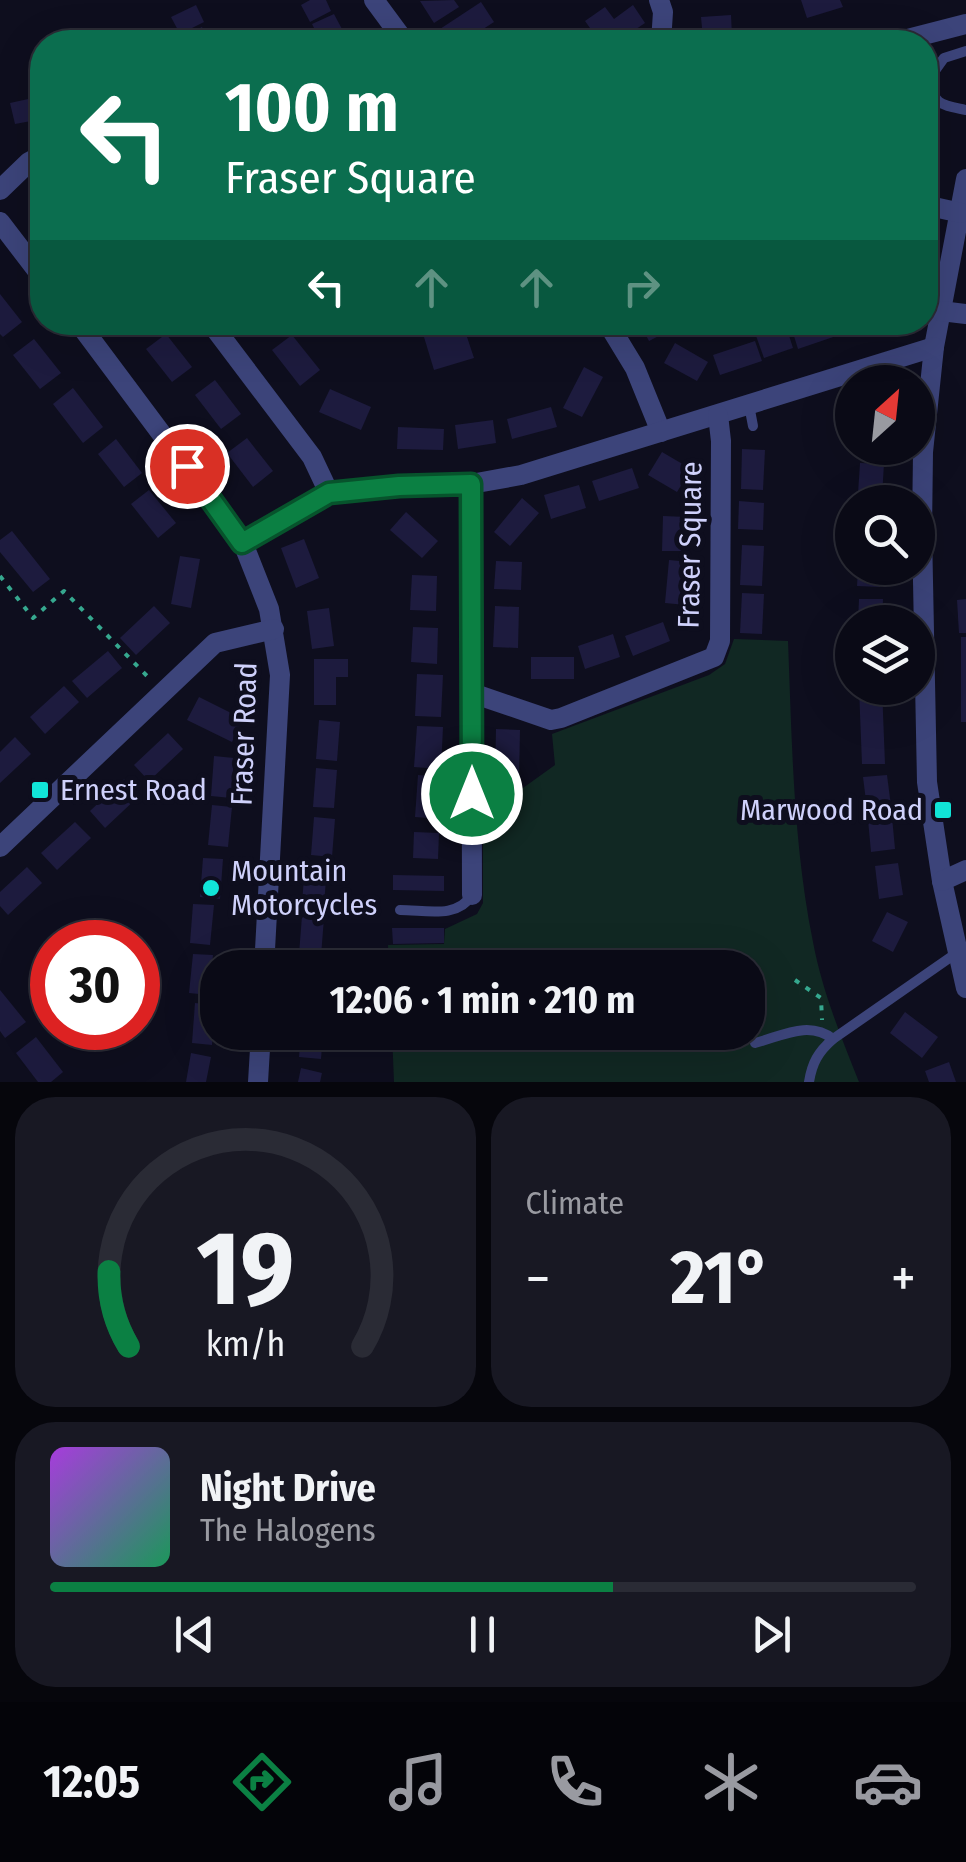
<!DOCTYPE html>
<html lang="en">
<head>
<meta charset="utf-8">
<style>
	body { margin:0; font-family:"Fira Sans Condensed",sans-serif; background:#181823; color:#f1f3f6; height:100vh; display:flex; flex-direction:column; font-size:38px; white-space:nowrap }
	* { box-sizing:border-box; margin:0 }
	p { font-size:32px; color:#999aa1 }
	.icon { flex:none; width:55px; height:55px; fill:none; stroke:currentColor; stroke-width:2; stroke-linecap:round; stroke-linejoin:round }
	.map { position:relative; height:1082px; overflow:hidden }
	.side { display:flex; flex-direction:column; gap:15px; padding:15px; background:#06060c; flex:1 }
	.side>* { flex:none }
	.top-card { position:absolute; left:30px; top:30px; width:908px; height:305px; border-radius:40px; box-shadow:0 10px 40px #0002,0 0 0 2px #2a2b35; background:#0b6e4f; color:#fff; overflow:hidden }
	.needle { width:65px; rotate:27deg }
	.fabs { position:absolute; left:835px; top:365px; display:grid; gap:20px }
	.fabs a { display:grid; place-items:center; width:100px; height:100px; border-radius:50%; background:#0a0a16; box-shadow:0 10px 40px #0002,0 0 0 2px #2a2b35; font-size:50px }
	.speed { position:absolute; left:30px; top:920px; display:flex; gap:20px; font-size:50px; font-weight:700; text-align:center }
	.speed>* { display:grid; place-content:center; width:130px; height:130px; border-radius:50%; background:#0a0a16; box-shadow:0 10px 40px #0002,0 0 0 2px #2a2b35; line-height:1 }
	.speed .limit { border:15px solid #d22; background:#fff; color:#111 }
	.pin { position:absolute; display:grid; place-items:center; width:85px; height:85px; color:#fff; margin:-42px; border:5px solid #fff; border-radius:50%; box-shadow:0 2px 10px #0007 }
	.me { position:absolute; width:110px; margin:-55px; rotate:0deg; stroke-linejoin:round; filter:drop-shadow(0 0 8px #0008) }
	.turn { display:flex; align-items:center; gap:35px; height:210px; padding:0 30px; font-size:45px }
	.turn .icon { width:130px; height:130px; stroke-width:2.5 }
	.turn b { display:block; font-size:70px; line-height:85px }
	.lanes { display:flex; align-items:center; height:95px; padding:0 30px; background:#0003; justify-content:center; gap:50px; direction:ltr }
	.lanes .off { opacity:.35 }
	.big { font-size:75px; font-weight:700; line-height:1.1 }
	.side .card { flex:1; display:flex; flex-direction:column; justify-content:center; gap:15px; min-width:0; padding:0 35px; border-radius:40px; background:#181823 }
	.side .dial { align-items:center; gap:0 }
	.dial svg { height:260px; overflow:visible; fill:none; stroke:#2a2b35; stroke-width:7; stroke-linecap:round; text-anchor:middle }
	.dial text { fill:#f1f3f6; stroke:none }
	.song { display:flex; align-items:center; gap:30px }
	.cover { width:120px; height:120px; border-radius:15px; background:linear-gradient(135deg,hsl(280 70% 55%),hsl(150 70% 35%)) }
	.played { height:10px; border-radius:5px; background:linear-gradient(90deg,#0b8043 65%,#2a2b35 65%) }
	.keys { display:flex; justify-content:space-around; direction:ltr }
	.heat { display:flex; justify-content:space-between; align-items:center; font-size:55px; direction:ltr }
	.side .tiles { flex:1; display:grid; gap:15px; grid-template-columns:1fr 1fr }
	.card:last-child { grid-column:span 2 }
	.trip { position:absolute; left:200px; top:950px; width:565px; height:100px; border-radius:40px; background:#0a0a16; box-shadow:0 10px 40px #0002,0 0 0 2px #2a2b35; font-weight:700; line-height:100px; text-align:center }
	.tab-bar { display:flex; height:160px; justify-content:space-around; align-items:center; background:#040409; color:#999aa1 }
	.tab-bar .icon { width:70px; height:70px }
	.tab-bar .selected { color:#0b8043 }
	.tab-bar b { font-size:45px; color:#f1f3f6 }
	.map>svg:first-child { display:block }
	.park { fill:#112823 }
	.building { fill:#1d1b3e }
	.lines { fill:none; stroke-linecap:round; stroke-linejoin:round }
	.path { stroke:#36a88f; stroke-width:4; stroke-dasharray:5 8; stroke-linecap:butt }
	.service { stroke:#3c447a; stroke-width:10 }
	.minor { stroke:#3c447a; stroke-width:20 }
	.route-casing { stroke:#07532c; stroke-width:25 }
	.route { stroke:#0b8043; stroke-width:18 }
	.poi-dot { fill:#11e5d8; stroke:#0e0e1e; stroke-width:4 }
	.labels { text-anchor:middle; stroke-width:10; stroke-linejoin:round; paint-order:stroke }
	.street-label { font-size:30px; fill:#cfd1fb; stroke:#0e0e1e }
	.poi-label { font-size:30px; fill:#cfd1fb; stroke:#0e0e1e; text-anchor:start }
</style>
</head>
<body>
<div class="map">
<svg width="966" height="1082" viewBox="0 0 966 1082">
	<rect width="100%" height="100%" fill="#0e0e1e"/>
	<path class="park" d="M734 639 788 641C792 742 793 843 813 942 822 990 841 1037 859 1082H394L392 1033 748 1032V968L389 967 388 945 444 944 445 929 477 914 483 903V843L493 831 495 808 555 765 552 734 709 675 725 664Z"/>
	<g class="building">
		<polygon points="310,0 326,0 331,11 310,22 301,5"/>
		<polygon points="454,0 459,7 434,23 420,1"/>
		<polygon points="801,0 840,0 843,7 807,18"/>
		<polygon points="481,2 494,22 463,42 449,42 440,29"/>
		<polygon points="196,5 204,22 180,34 171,17"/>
		<polygon points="633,5 645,23 617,42 600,42 585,21 605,7 614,19"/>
		<polygon points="334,14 343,31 321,42 312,24"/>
		<polygon points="731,15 732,36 703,39 701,17"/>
		<polygon points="202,27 209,42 179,42 178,39"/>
		<polygon points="42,96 42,119 15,124 10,103"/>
		<polygon points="42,189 42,216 29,199"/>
		<polygon points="0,294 22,322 3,337 0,334"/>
		<polygon points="639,322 668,322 672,329 649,341"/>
		<polygon points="838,322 842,334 798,349 790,323"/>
		<polygon points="785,323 793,348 764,358 755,333"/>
		<polygon points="463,325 474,358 434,370 424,337"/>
		<polygon points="166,334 192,367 172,382 146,349"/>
		<polygon points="292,335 320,370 300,386 272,350"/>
		<polygon points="34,339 61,373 40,389 13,355"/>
		<polygon points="755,341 762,361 720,375 713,355"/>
		<polygon points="675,343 708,362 697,381 664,363"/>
		<polygon points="584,367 603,377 582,417 563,408"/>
		<polygon points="215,380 241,414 221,429 195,395"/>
		<polygon points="73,388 103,427 83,443 53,404"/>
		<polygon points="330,389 371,407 361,430 319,412"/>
		<polygon points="551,407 557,427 512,439 507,419"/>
		<polygon points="493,420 496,443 458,449 455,425"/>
		<polygon points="398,427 444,429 443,450 397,449"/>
		<polygon points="247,438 273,471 253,487 227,453"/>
		<polygon points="116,439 142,473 124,487 98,454"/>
		<polygon points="742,449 765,450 763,490 741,489"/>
		<polygon points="662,452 691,469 677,492 648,475"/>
		<polygon points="860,463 884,464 882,496 858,494"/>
		<polygon points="632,468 639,488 599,501 592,481"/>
		<polygon points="579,485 586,508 551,519 544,495"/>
		<polygon points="149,490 176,523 158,538 131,504"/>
		<polygon points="522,498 539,513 510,546 494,532"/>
		<polygon points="739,501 764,503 763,530 738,529"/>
		<polygon points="406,512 438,541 422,558 390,530"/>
		<polygon points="663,516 687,517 686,551 662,551"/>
		<polygon points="12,531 50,579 33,592 0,552 0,540"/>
		<polygon points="304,539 319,578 296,588 281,548"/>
		<polygon points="742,545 764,546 762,586 740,585"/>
		<polygon points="180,556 200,559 191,608 171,604"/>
		<polygon points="669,560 690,562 686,605 665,603"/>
		<polygon points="496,561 522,562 521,590 494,589"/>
		<polygon points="858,568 880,568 880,587 857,586"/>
		<polygon points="412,575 437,576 436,611 410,610"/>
		<polygon points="742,593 764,594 762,634 740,633"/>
		<polygon points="859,599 883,599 882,622 858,622"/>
		<polygon points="966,599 966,633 959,633 957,600"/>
		<polygon points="154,606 170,623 136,655 120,638"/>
		<polygon points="495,606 519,607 518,648 493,647"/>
		<polygon points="329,608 334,646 312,649 307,611"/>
		<polygon points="663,622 670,641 633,656 625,636"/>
		<polygon points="413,627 438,628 437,664 411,662"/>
		<polygon points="613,634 620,657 585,669 578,646"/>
		<rect x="961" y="637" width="5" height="85"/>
		<polygon points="108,651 122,668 87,698 72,681"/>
		<rect x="531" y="657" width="43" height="22"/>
		<polygon points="314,659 348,659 348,677 336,677 336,705 314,705"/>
		<polygon points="417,674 443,675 441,717 415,716"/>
		<polygon points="64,686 79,702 45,734 30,717"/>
		<polygon points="859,688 882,688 885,764 862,764"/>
		<polygon points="199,697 243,719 232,742 187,720"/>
		<polygon points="319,720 340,722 337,761 316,759"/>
		<polygon points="417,726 443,727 441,769 414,767"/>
		<polygon points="496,729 520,730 519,778 495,777"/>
		<polygon points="168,733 183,749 149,781 134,765"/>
		<polygon points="15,737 31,754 0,783 0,752"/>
		<polygon points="214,756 234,758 231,798 211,796"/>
		<polygon points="316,768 337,770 334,808 313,807"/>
		<polygon points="418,775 444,777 442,819 415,817"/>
		<polygon points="887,775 891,806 867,809 863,777"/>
		<polygon points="124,779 139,796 105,828 90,811"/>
		<polygon points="212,805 232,807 228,847 208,845"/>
		<polygon points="314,817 335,819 332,857 311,855"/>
		<polygon points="892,817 895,849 871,852 868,820"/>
		<polygon points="75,822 91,838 57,870 41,853"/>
		<polygon points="414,832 439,833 438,859 413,858"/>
		<polygon points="203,858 223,859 220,899 200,897"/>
		<polygon points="898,863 903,895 879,899 875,866"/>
		<polygon points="305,865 327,867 324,905 302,903"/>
		<polygon points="27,867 42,883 8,915 0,906 0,892"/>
		<polygon points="393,875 444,876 444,891 393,890"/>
		<polygon points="193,904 214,905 210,945 190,943"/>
		<polygon points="887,912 908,922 893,952 872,941"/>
		<polygon points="302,916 324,918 321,956 299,954"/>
		<polygon points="392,928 444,928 444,943 393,944"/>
		<polygon points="193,954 213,955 209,995 189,993"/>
		<polygon points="0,990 26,1022 5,1038 0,1031"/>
		<polygon points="195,1003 215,1005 212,1045 192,1043"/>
		<polygon points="905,1012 938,1037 922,1058 890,1033"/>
		<polygon points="301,1032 323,1032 321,1059 299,1057"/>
		<polygon points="36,1037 63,1072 51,1082 38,1082 16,1053"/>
		<polygon points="191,1053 211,1057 206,1082 186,1082"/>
		<polygon points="949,1062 956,1082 929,1082 925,1071"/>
		<polygon points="301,1068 322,1073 320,1082 298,1082"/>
	</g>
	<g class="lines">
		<g class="path">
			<polyline points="0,576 33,618 64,591 148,677"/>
			<polyline points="795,980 821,998 822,1020"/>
		</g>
		<g class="service">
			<path d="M966 51 944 58 929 79C934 106 942 105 966 110"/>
			<polyline points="749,405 753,426"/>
			<path d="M400 910C426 910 457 919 472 895"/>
			<path d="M755 1043C782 1036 809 1020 833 1039"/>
			<path d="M809 1082C812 1063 818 1052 833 1039L958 952"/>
		</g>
		<g class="minor">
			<polyline points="374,0 405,42"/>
			<polyline points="659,0 663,12 661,42"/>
			<polyline points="896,42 966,24"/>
			<polyline points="966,179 934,347 923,452 922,531 927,782 942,881 966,988"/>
			<polyline points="0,190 29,162 42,155"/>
			<polyline points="925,205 961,213"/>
			<polyline points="0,222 42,277"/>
			<polyline points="941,311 966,314"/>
			<polyline points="78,322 243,543 269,609 280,675 264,968"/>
			<polyline points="210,322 312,457 329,493"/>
			<polyline points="607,322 635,368 661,432"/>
			<polyline points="471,484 472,895"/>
			<polyline points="243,543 329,493 399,486 471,484 521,475 934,347"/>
			<polyline points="472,693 551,720 561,718 714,657 720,641 721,441 718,415"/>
			<polyline points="0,847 215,643 274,629"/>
			<polyline points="942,881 966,870"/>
			<polyline points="258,1082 261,1032"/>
		</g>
	</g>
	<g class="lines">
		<defs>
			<polyline id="route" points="187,466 242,543 329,493 399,486 471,484 472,794"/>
		</defs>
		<use href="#route" class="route-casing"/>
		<use href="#route" class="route"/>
	</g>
	<g class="poi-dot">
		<rect x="30" y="780" width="20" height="20" rx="5"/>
		<rect x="933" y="800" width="20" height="20" rx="5"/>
		<circle cx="211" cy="888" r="10"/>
	</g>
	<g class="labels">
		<g class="street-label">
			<text transform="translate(690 545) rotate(-89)" y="10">Fraser Square</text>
			<text transform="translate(244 734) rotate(-88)" y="10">Fraser Road</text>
		</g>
		<g class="poi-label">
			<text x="60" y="800">Ernest Road</text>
			<text x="923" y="820" text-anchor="end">Marwood Road</text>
			<text x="231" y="881">Mountain<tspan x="231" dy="34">Motorcycles</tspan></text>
		</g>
	</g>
</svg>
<div class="fabs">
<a><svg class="needle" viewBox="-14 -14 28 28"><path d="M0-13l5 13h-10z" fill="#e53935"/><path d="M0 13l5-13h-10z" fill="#999aa1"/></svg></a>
<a><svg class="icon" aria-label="search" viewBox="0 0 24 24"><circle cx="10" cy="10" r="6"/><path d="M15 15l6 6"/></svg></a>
<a><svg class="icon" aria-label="layers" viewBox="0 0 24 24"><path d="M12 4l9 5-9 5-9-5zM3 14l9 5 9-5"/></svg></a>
</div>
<div class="speed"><div class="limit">30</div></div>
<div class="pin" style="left:187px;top:466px;background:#d93025"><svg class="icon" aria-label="arrive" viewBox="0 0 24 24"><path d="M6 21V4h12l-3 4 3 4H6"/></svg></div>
<svg class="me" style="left:472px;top:794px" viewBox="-20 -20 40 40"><circle r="17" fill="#0b8043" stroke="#fff" stroke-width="3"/><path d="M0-11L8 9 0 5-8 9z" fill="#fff"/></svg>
<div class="trip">12:06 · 1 min · 210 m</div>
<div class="top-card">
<div class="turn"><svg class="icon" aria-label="left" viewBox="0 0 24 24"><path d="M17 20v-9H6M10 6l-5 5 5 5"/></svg><div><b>100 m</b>Fraser Square</div></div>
<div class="lanes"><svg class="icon" aria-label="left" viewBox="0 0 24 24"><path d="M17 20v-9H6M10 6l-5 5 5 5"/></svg><svg class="icon off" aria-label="ahead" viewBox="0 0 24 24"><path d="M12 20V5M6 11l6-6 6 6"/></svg><svg class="icon off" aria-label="ahead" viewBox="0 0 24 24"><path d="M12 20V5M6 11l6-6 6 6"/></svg><svg class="icon off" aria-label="right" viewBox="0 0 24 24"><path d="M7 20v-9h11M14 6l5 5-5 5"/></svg></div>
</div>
</div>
<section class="side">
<div class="tiles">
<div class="card dial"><svg viewBox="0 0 100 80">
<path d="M14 69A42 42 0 1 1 86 69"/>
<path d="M14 69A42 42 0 0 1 8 46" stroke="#0b8043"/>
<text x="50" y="56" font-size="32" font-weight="700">19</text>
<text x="50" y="72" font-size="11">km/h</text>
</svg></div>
<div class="card"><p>Climate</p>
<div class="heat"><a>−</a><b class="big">21°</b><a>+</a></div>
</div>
<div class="card">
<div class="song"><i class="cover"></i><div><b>Night Drive</b><p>The Halogens</p></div></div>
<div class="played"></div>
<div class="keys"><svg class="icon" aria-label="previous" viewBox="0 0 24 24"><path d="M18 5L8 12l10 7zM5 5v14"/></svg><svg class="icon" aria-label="pause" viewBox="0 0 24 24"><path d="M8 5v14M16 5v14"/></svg><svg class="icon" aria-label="next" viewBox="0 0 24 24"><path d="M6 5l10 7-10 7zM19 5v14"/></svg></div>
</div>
</div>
</section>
<nav class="tab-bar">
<b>12:05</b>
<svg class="icon selected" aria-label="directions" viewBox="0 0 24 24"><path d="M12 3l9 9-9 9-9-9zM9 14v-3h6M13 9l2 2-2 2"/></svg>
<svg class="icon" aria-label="music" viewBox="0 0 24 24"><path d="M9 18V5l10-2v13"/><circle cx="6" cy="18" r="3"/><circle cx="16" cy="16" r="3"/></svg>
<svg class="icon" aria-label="phone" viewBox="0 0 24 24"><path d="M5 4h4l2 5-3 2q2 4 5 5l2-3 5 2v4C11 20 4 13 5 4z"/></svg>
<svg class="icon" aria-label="climate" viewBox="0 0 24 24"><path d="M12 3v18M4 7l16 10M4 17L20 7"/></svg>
<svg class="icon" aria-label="car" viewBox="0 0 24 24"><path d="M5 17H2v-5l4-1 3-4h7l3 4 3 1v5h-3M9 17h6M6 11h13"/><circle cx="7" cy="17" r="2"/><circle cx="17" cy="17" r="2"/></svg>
</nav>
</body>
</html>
